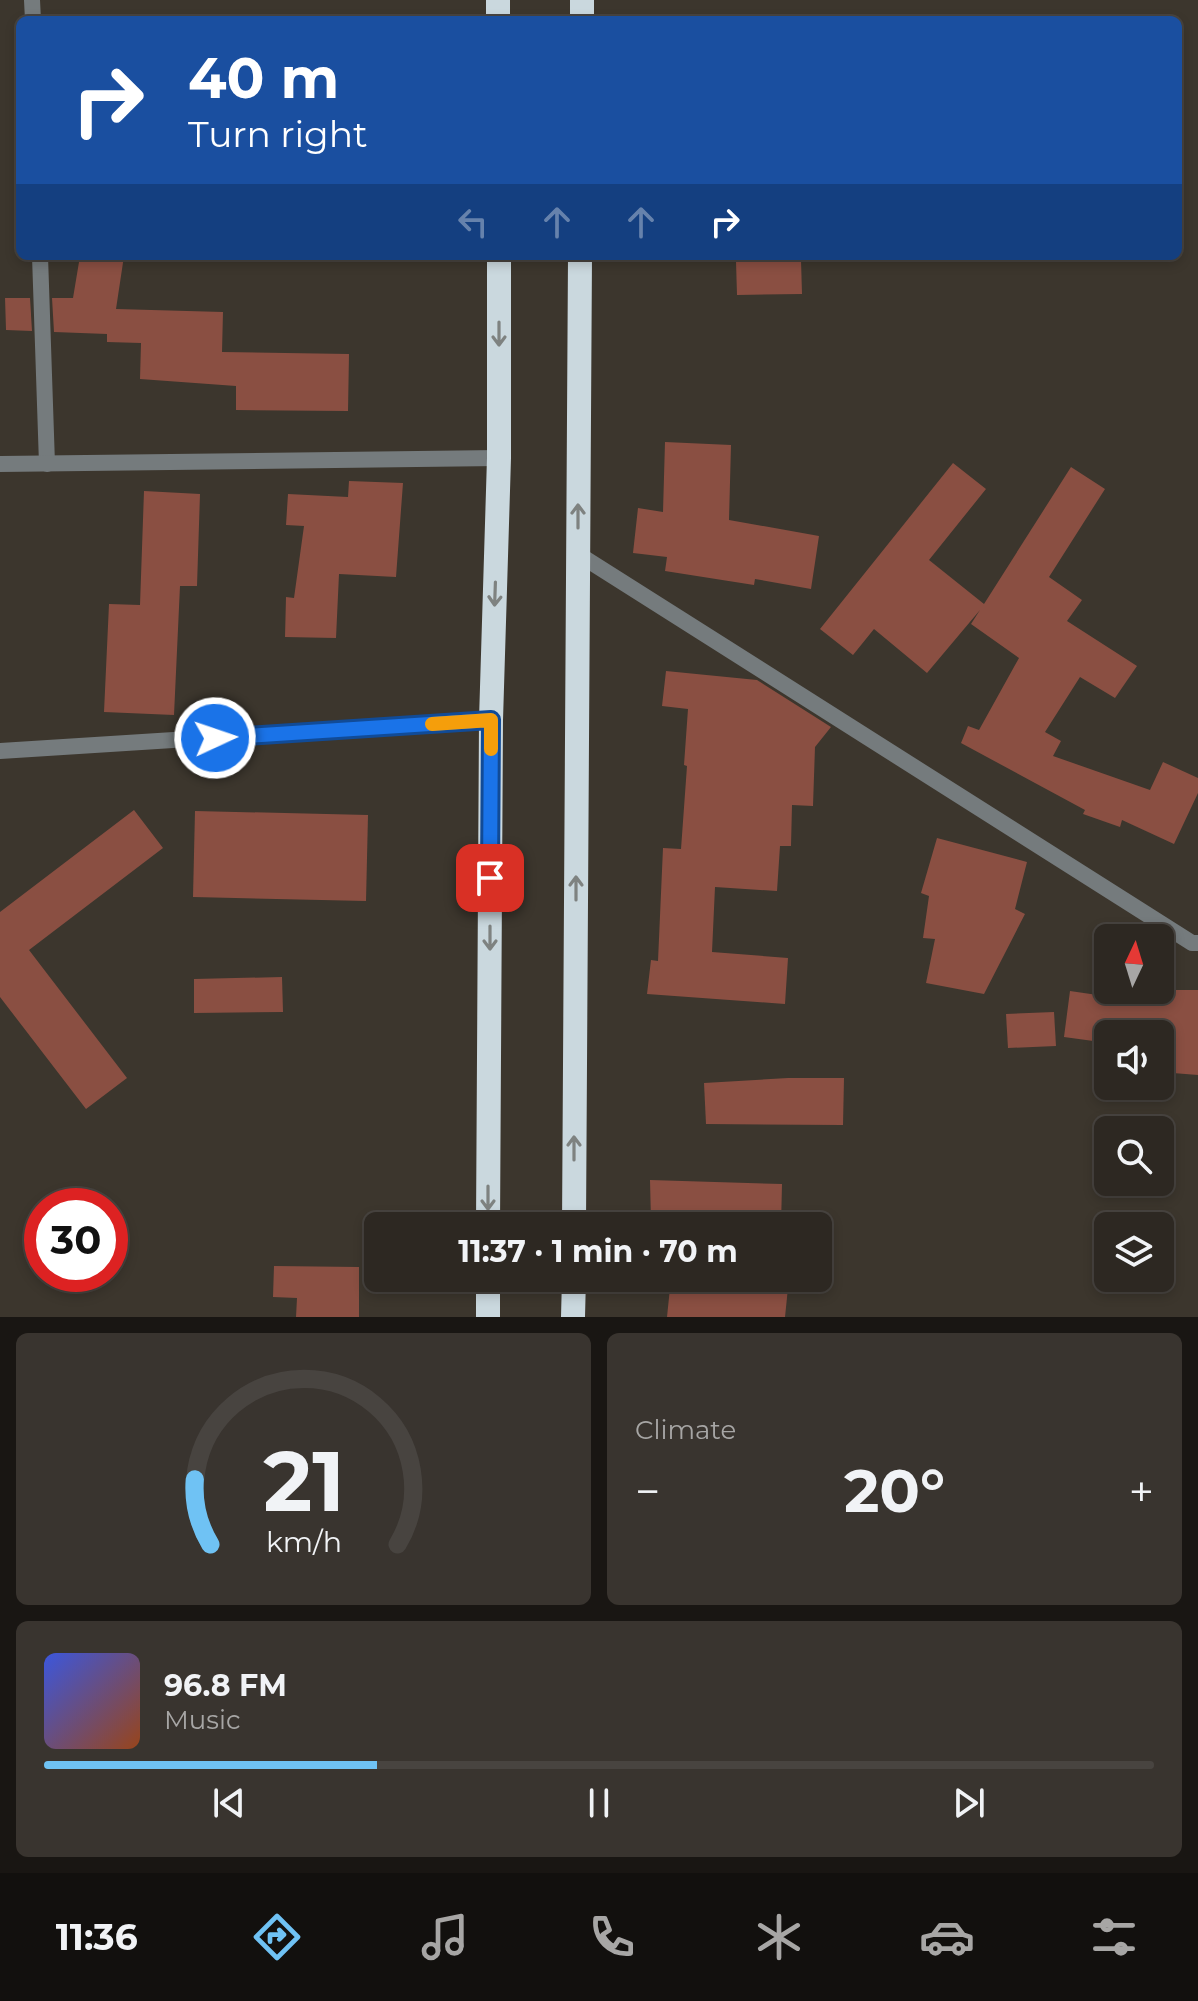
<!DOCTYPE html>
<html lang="en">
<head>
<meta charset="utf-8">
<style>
	body { margin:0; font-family:Montserrat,sans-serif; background:#39342f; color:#f1f3f6; height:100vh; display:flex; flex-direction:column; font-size:30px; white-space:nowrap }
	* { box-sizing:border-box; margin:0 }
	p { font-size:26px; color:#a7a6a5 }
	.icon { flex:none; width:44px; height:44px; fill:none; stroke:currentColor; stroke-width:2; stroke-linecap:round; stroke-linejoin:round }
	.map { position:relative; height:1317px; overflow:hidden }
	.side { display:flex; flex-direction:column; gap:16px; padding:16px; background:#191613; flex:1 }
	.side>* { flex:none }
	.banner { position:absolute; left:16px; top:16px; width:1166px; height:244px; border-radius:12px; box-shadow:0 4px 12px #0003,0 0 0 2px #484440; background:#1a4fa0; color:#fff; overflow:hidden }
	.needle { width:52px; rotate:4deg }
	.fabs { position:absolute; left:1094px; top:924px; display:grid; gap:16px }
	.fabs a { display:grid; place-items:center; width:80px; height:80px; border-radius:12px; background:#2d2822; box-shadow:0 4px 12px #0003,0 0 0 2px #484440; font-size:40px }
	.speed { position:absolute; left:24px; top:1188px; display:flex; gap:16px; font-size:40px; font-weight:700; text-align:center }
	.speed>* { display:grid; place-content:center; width:104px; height:104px; border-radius:50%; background:#2d2822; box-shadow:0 4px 12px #0003,0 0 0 2px #484440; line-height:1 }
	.speed .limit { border:12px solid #d22; background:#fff; color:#111 }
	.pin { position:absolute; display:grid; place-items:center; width:68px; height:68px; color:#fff; margin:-34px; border-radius:16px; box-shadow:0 4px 12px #0006 }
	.me { position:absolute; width:88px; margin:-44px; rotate:87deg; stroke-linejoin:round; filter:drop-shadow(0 0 6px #0008) }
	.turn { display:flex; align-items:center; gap:28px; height:168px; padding:0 40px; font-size:36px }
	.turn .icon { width:104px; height:104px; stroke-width:2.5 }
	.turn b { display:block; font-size:56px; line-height:68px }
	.lanes { display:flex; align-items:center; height:76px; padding:0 40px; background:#0003; justify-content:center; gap:40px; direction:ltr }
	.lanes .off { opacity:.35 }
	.big { font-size:60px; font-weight:700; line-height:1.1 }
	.side .card { flex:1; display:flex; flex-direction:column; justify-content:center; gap:12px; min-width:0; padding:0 28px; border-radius:12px; background:#39342f }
	.side .dial { align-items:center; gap:0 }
	.dial svg { height:208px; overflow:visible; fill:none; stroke:#484440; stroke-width:7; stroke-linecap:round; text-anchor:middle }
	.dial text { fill:#f1f3f6; stroke:none }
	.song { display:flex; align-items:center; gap:24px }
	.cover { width:96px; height:96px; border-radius:12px; background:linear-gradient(135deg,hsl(230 70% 55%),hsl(20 70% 35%)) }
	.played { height:8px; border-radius:4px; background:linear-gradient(90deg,#6fc2f4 30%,#484440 30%) }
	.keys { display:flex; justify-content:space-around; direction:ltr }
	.heat { display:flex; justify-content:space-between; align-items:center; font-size:44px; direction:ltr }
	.side .tiles { flex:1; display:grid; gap:16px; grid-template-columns:1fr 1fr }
	.card:last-child { grid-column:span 2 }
	.trip { position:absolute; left:364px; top:1212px; width:468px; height:80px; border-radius:12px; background:#2d2822; box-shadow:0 4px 12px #0003,0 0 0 2px #484440; font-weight:700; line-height:80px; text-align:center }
	.dock { display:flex; height:128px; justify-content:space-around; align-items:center; background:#12100e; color:#a7a6a5 }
	.dock .icon { width:56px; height:56px }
	.dock .current { color:#6fc2f4 }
	.dock b { font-size:36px; color:#f1f3f6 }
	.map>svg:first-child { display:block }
	.building { fill:#8a4f42 }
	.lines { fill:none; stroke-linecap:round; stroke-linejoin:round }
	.street { stroke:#757b7d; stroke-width:16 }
	.highway { stroke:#cad8de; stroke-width:24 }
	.oneway { stroke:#7e8280 }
	.route-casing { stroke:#114b97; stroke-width:20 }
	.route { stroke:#1a73e8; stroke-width:14 }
	.slow { stroke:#f59e0b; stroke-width:14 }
</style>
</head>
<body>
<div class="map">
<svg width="1198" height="1317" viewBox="0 0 1198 1317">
	<rect width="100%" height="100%" fill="#3c362d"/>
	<g class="building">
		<polygon points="80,256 124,256 116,309 223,312 222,352 349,354 348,411 236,410 236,386 140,379 141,343 107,342 107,334 54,332 52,298 73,298"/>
		<polygon points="801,260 802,294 737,295 736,261"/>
		<polygon points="5,298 30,298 32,331 6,330"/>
		<polygon points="665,442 731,445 729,520 819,536 811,589 755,579 754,585 665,571 667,557 633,553 638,508 663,512"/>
		<polygon points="953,463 986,489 929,560 984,604 1071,467 1105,489 1049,577 1082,600 1067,621 1137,666 1115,698 1080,677 1045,732 1061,741 1053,756 1150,790 1163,762 1198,778 1198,793 1174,844 1122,820 1120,827 1083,814 1085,810 961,743 968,726 979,730 1019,658 971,624 980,610 927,673 874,629 853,655 820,629"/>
		<polygon points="349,481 403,483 396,577 339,574 336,638 285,637 286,597 294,598 304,526 286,525 288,494 348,497"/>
		<polygon points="144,491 200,494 197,586 180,586 174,715 104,712 109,604 140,605"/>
		<polygon points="666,671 757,680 831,727 815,747 813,806 792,805 791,846 780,846 777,891 715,887 712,952 788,958 785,1004 647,994 651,960 658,961 663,848 681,849 687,766 684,765 688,709 662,706"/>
		<polygon points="134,810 163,848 29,950 127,1078 86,1109 0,997 0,912"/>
		<polygon points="195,811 368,815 366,901 193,897"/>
		<polygon points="937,838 1027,862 1015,909 1025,914 984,994 926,983 935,939 923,938 929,896 921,893"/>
		<polygon points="282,977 283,1012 194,1013 194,979"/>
		<polygon points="1126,990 1198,990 1198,1075 1160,1072 1160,1034 1108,1034 1108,1043 1064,1037 1070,991 1125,999"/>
		<polygon points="1054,1012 1056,1046 1008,1048 1006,1014"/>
		<polygon points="788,1078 844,1078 843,1125 706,1124 704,1083"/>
		<polygon points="650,1180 782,1184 781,1226 676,1226 676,1221 651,1222"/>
		<polygon points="274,1266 359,1267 359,1317 296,1317 297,1298 273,1297"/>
		<polygon points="671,1278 789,1278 785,1317 667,1317"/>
	</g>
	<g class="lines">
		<g class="street">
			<polyline points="32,0 33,20"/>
			<polyline points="40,256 47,464"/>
			<polyline points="0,464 499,458"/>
			<polyline points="578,554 1192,943 1198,943"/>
			<polyline points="0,751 491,720"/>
		</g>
		<g class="highway">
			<polyline points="498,0 498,20"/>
			<polyline points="582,20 582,0"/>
			<polyline points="488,1226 491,720 499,458 499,256"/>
			<polyline points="574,1226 580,256"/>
			<polyline points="488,1317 488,1278"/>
			<polyline points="573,1317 574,1278"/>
		</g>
	</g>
	<defs><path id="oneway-shaft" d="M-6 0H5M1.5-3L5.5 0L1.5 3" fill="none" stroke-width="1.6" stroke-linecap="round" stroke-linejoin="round" transform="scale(2)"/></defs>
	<g class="oneway">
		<use href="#oneway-shaft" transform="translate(499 334) rotate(90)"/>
		<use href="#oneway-shaft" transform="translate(578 516) rotate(-90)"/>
		<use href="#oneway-shaft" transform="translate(495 594) rotate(92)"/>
		<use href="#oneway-shaft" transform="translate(576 888) rotate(-90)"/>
		<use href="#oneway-shaft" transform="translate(490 938) rotate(90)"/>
		<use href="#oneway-shaft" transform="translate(574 1148) rotate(-90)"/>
		<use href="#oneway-shaft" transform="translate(488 1198) rotate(90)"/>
	</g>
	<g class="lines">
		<defs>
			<polyline id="route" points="215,738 491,720 490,878"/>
		</defs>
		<use href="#route" class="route-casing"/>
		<use href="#route" class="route"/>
		<polyline class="slow" points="432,724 491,720 491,749"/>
	</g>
</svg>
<div class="fabs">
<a><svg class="needle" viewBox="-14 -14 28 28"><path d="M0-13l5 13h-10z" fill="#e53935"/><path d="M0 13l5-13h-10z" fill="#a7a6a5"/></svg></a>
<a><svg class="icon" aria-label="sound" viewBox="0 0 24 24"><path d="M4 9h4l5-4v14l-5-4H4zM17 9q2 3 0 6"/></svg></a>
<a><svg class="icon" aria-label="search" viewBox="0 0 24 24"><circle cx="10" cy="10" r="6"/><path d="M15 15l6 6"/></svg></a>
<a><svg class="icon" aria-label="layers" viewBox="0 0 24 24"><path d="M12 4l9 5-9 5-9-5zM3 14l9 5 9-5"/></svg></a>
</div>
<div class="speed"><div class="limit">30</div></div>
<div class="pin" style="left:490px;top:878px;background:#d93025"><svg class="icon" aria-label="arrive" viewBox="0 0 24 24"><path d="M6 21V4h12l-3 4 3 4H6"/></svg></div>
<svg class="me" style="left:215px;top:738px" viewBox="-20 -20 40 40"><circle r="17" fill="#1a73e8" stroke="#fff" stroke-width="3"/><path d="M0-11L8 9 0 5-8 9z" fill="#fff"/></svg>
<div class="trip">11:37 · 1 min · 70 m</div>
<div class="banner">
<div class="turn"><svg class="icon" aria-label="right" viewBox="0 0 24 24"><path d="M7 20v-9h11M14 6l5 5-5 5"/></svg><div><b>40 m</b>Turn right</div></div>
<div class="lanes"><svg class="icon off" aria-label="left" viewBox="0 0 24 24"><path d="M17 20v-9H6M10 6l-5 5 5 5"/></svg><svg class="icon off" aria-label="ahead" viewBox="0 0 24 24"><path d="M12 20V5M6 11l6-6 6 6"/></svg><svg class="icon off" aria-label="ahead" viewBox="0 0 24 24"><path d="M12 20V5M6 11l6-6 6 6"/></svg><svg class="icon" aria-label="right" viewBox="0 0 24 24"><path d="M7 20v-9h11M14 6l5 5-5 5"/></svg></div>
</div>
</div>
<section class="side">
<div class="tiles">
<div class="card dial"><svg viewBox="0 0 100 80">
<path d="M14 69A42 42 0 1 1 86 69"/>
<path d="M14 69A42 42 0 0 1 8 44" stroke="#6fc2f4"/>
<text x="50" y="56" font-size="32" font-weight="700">21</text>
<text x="50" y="72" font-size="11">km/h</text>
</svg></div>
<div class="card"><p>Climate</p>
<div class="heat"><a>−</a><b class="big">20°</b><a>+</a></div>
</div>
<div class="card">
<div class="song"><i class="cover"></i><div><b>96.8 FM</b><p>Music</p></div></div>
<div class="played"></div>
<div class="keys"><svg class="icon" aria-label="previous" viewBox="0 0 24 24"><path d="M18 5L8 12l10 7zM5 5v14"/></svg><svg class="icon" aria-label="pause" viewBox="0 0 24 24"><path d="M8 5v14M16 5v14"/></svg><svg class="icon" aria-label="next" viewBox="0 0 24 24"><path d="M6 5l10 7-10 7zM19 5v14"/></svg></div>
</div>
</div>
</section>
<nav class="dock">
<b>11:36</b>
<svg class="icon current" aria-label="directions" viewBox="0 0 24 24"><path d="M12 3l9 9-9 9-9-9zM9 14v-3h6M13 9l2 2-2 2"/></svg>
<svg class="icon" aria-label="music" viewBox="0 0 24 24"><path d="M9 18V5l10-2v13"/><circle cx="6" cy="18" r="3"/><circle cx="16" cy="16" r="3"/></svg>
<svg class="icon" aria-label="phone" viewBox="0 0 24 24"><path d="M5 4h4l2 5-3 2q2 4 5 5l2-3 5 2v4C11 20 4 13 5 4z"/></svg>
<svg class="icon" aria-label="climate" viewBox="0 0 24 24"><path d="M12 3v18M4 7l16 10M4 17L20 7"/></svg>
<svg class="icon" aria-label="car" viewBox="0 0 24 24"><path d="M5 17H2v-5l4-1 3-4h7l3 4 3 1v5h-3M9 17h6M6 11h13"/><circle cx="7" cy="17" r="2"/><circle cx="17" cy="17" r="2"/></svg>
<svg class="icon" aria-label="filters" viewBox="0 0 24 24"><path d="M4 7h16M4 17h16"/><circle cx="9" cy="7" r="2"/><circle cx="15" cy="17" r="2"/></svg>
</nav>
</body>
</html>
